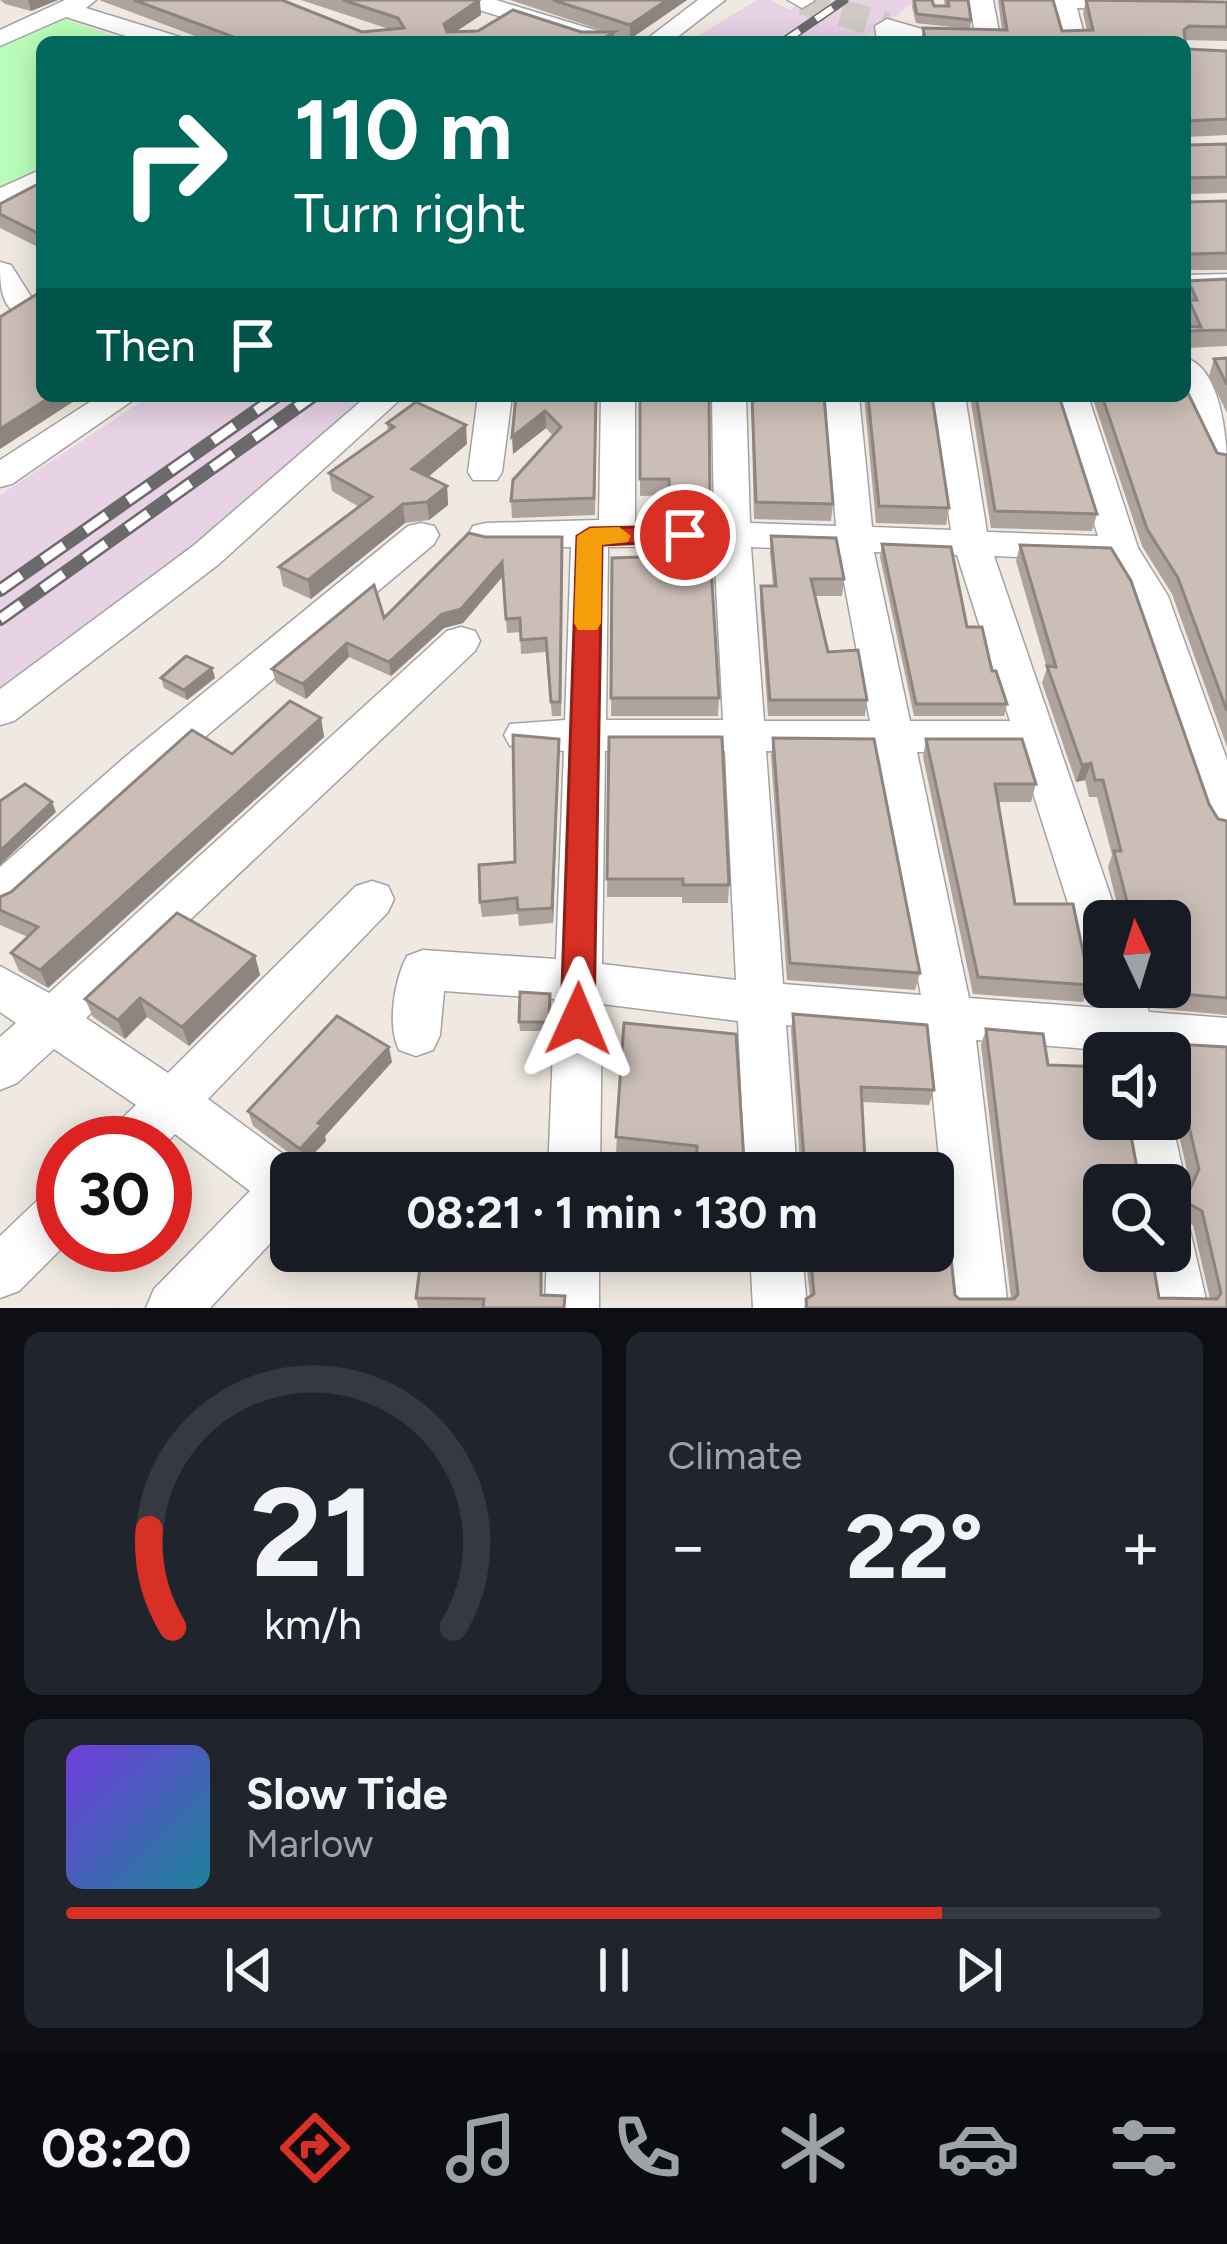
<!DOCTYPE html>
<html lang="en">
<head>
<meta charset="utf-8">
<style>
	body { margin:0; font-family:Figtree,sans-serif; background:#20242c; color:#f1f3f6; height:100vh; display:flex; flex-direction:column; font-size:45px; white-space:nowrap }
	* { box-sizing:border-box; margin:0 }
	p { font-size:39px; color:#9ea1a6 }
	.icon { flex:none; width:66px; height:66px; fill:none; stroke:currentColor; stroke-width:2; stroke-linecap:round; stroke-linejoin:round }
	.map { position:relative; height:1308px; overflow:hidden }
	.details { display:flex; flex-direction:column; gap:24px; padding:24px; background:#0d0f14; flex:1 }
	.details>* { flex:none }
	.banner { position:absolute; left:36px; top:36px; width:1155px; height:366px; border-radius:18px; box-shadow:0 6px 30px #0003; background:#00695c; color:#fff; overflow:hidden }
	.needle { width:78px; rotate:356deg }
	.controls { position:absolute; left:1083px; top:900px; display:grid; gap:24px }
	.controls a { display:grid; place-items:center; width:108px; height:108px; border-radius:18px; background:#171b24; box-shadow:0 6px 30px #0003; font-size:60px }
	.speed { position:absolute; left:36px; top:1116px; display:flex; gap:24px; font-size:60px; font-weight:700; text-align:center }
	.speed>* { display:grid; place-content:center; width:156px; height:156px; border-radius:50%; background:#171b24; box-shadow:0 6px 30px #0003; line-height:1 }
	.speed .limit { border:18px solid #d22; background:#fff; color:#111 }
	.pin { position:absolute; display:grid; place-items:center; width:102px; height:102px; color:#fff; margin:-51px; border:6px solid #fff; border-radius:50%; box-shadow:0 3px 12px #0007 }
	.me { position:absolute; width:132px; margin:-66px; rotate:1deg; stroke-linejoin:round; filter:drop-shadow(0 0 9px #0008) }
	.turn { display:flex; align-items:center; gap:42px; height:252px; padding:0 60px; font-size:54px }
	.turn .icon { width:156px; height:156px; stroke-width:2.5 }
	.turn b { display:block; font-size:84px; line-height:102px }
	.then { display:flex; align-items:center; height:114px; padding:0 60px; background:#0003; gap:24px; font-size:45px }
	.big { font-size:90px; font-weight:700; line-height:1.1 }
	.details .card { flex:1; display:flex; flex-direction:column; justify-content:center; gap:18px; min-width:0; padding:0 42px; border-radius:18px; background:#20242c }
	.details .dial { align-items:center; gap:0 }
	.dial svg { height:312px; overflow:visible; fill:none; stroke:#363941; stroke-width:7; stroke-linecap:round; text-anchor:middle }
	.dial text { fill:#f1f3f6; stroke:none }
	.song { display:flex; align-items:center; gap:36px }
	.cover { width:144px; height:144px; border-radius:18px; background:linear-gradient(135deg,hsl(260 70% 55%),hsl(190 70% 35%)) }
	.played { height:12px; border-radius:6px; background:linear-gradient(90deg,#d93025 80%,#363941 80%) }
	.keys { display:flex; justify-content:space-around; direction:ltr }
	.heat { display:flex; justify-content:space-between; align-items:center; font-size:66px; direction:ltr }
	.details .tiles { flex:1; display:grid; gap:24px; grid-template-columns:1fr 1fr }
	.card:last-child { grid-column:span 2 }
	.trip { position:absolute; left:270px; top:1152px; width:684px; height:120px; border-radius:18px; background:#171b24; box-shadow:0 6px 30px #0003; font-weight:700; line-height:120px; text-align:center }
	.dock { display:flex; height:192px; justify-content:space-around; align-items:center; background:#090b0e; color:#9ea1a6 }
	.dock .icon { width:84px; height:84px }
	.dock .on { color:#d93025 }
	.dock b { font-size:54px; color:#f1f3f6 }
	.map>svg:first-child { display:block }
	.industrial { fill:#e8d2e6 }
	.park { fill:#bafdba }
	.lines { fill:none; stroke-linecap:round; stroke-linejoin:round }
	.minor-tunnel { stroke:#cfcac3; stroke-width:27; stroke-dasharray:27 14; stroke-linecap:butt }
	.minor-casing { stroke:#a3a3a3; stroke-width:3 }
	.minor { fill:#fff; fill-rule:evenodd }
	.rail-far1-casing { stroke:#6a6a6a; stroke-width:9 }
	.rail-casing { stroke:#6a6a6a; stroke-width:14 }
	.rail-far1 { stroke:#fff; stroke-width:6; stroke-dasharray:20; stroke-linecap:butt }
	.rail { stroke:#fff; stroke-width:9; stroke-dasharray:26; stroke-linecap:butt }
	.wall { fill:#afa39d; fill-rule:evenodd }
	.shaded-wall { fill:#8e8580 }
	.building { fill:#cbbeb7; stroke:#8e8580; stroke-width:3; fill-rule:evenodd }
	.route { fill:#d93025; stroke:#8d1f18; stroke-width:3 }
	.slow { fill:#f59e0b }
</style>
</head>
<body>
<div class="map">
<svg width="1227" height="1308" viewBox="0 0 1227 1308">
	<rect width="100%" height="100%" fill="#efe9e1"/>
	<g class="industrial">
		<polygon points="757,0 770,0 790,10 803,0 917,0 861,42 688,42"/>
		<polygon points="150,396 375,396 199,548 0,697 0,495"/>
	</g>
	<polygon class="park" points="59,17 130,42 42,42 42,170 0,193 0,41"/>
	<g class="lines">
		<polyline class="minor-tunnel" points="802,1 887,26"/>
		<defs>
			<g id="minor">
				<polygon points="65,0 96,0 86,8 180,37 183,42 145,42 66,17 0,46 0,30"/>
				<polygon points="459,0 496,0 618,37 621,42 583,42 463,5"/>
				<polygon points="698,0 725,0 671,42 643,42"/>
				<polygon points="788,0 813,0 814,1 802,8"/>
				<polygon points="969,0 993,0 1001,42 901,38 901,42 877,42 875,26 887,19 922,29 975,34"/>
				<polygon points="1051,0 1227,0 1227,12 1077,8 1086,42 1062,42"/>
				<polygon points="42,169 42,188 0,208 0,188"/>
				<path d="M0 262 11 265 37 306 33 313 22 315C0 309 0 284 0 262Z"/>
				<polygon points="1227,274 1227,292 1185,293 1185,275"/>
				<path d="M1185 358C1221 367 1227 439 1227 470L1215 467 1210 459 1181 396Z"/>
				<polygon points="99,396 139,396 12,484 0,487 0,460"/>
				<polygon points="367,396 404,396 219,564 14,721 0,725 0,689 193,546"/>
				<polygon points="478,396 512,396 502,472 497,480 473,480 468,472"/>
				<path d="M601 396H635V522H714L712 396H746L750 523 836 526 825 396H859L872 527 951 530 931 396H965L987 532 1098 536 1054 396H1088L1138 548 1168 596 1227 760V836L1212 831 1206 819 1130 596 1109 561 994 556 1119 921H1104V963L1088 958 1081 944 1020 752H917L969 998 1101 1008 1095 987 1104 972V987H1141L1149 1012 1227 1018V1060L976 1040 1008 1308H954L927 1037 786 1025 797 1173H745L738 1021 602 1004 600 1173H548L555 999 444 991 440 1035 433 1050 416 1056 399 1050C387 1025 394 981 407 956L423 950 556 959 564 751 510 746 504 735 510 724 565 720 571 547H486L473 544 468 535 473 526 486 523 599 520ZM714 546 723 720H606L608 547ZM751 547 838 550 870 721H764ZM874 552 957 555 1010 721H910ZM605 751H725L736 980 602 964ZM766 751 875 752 921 995 783 984Z"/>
				<polygon points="421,523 434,526 439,535 434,544 155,779 16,907 0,912 0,867 125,757 408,526"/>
				<polygon points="461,627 475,631 480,641 475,651 86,1018 168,1073 356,886 372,881 388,886 394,899 388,912 208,1099 306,1171 291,1173 291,1221 210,1308 146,1308 154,1289 250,1191 175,1134 165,1144 107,1143 114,1126 136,1105 54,1049 17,1083 0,1090 0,1037 16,1023 0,1012 0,966 49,993 447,631"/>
				<polygon points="1170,1113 1186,1185 1178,1202 1170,1205 1170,1185 1134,1185 1123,1119 1170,1119"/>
				<polygon points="63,1186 65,1245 19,1291 0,1298 0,1236 45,1193"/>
				<polygon points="1170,1218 1189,1226 1208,1308 1154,1308 1145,1251 1170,1251"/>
				<polygon points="547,1251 599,1251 599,1308 545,1308"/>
				<polygon points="750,1251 802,1251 807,1308 753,1308"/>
			</g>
		</defs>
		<use href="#minor" class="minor-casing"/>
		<use href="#minor" class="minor"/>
		<defs>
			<polyline id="rail-far1" points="783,42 844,0"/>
			<g id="rail">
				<polyline points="0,590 277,396"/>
				<polyline points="0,619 313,396"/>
			</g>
		</defs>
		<use href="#rail-far1" class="rail-far1-casing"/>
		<use href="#rail" class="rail-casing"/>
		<use href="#rail-far1" class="rail-far1"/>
		<use href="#rail" class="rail"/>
	</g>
	<g class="wall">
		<polygon points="0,0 58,0 31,11 5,4"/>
		<polygon points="99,0 282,0 362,32 389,29 301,0 479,0 481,15 455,32 607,32 510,0 687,0 630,39 614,34 614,42 211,42"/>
		<polygon points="913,0 934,6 945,6 944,0 968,0 971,20 970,29 916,23 912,7"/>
		<polygon points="998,0 1053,0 1062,31 1087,30 1083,13 1086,0 1227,2 1227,41 1185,40 1186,49 1227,51 1227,135 1185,137 1185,42 921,42 923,28 1002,30"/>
		<polygon points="1185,141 1189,145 1227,144 1227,193 1186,194 1186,202 1227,201 1227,270 1186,270 1185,275"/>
		<polygon points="42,182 42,249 0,228 0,204"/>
		<polygon points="1227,279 1227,346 1185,348 1185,326 1189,326 1185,318 1187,306 1185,292 1188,281"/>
		<polygon points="1227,358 1227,413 1209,376 1214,359"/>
		<polygon points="516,396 596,396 595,515 512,518 511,501 553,436 546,428 513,454"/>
		<polygon points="640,396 710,501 709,518 670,518 668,495 640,496"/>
		<polygon points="751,396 824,396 833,504 831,521 754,519"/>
		<polygon points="864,396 932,396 949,508 946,525 876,523"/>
		<polygon points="970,396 1059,396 1097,514 1092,531 991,528"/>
		<polygon points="1092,396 1185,396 1217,453 1227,455 1227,747 1172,594 1142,546"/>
		<polygon points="387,423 467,444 428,477 447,486 448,505 429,520 405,523 311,599 283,586 279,567 359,507 332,491 329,473 388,432"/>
		<polygon points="672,534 719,698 718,716 611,716 612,558 671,556"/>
		<polygon points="771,536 844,579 842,596 815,596 828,652 867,700 865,716 768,716 760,603 761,586 773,586 770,552"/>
		<polygon points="485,537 562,537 561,716 552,716 546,652 521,654 520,632 507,633 503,576 463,623 444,628 391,676 349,657 306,699 276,683 272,669 384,618"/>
		<polygon points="882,544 967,627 992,671 1007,704 1004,716 914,716 880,557"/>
		<polygon points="1020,545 1218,819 1227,821 1227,1015 1152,1008 1146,987 1170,987 1170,921 1121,921 1108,867 1112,855 1097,797 1089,797 1085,780 1076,782 1042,683 1047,668 1016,561"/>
		<polygon points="212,668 215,678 187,700 164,688 161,678"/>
		<polygon points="321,718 324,737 48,988 19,971 11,953 28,937 0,925 0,897"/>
		<polygon points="609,737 729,885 728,903 682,903 682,897 607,897"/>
		<polygon points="773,738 920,973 915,990 787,980 771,756"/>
		<polygon points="559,739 553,923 519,926 518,914 482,917 480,902 515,862"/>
		<polygon points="926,739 1036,784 1031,802 998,802 1015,904 1090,985 1083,1002 973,994 923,757"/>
		<polygon points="255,956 260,975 189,1046 147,1017 125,1039 93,1017 85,999"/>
		<polygon points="550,994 549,1031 520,1031 519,1022"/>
		<path d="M793 1014 927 1025 934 1090 929 1105 862 1102 865 1161 941 1165 955 1295 959 1299H1011L981 1045 986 1029 1043 1034 1048 1065 1104 1067V1119H1128L1138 1174 1173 1175V1190L1180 1195 1188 1191 1190 1184 1174 1112 1170 1109V1053H1153L1158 1043 1227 1047V1308H804L806 1299 810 1296 805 1251H933V1173H696V1161L616 1152 624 1023 736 1034 744 1161 800 1163 791 1030ZM1104 1185H1170V1239L1174 1232V1215L1193 1225 1210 1299 1159 1298 1151 1251H1104Z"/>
		<polygon points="392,1062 325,1136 326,1141 304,1164 253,1126 248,1111"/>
		<polygon points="542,1266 542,1295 566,1308 418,1308 416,1298"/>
	</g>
	<g class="shaded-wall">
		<polygon points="28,0 58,0 31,11"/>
		<polygon points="480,0 481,15 446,38 444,24"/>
		<polygon points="667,0 687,0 630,39 630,25"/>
		<polygon points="614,32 614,42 598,42"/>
		<polygon points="52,396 82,396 0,449 0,429"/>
		<polygon points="545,411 546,428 513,454 512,437"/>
		<polygon points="466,425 467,444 415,488 412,469"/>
		<polygon points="447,486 448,505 429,520 427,502"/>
		<polygon points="403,504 405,523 311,599 308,580"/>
		<polygon points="502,562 503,576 463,623 444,628 391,676 389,662"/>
		<polygon points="347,643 349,657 306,699 303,684"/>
		<polygon points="212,668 215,678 187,700 184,690"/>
		<polygon points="321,718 324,737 48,988 40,970"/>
		<polygon points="559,739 559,755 553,923 552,908"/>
		<polygon points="1091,763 1085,780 1076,782 1082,765"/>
		<polygon points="52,802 56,812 0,865 0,851"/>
		<polygon points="255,956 260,975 189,1046 182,1027"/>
		<polygon points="140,998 147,1017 125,1039 118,1020"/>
		<polygon points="389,1047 392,1062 325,1136 326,1141 304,1164 300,1149 318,1123"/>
	</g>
	<g class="building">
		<polygon points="134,0 282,0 362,32 404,28 398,18 343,0 479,0 444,24 447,32 478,31 513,10 581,32 614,32 598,42 247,42"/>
		<polygon points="553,0 667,0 630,25"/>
		<polygon points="914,0 932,0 934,6 949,6 948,0 968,0 971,20 917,14"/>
		<polygon points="1002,0 1053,0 1062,31 1093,30 1086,0 1227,2 1227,27 1189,26 1184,30 1186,49 1227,51 1227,119 1186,121 1185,137 1185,42 926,42 923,28 1007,30"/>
		<polygon points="1185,141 1189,145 1227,144 1227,177 1186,178 1186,202 1227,201 1227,253 1190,254 1185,274"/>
		<polygon points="42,182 42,235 0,214 0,204"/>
		<polygon points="1227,279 1227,330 1187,331 1185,351 1185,326 1201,327 1189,300 1197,300 1188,281"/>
		<polygon points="42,291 42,396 52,396 0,429 0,317"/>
		<polygon points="1227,358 1227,385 1214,359"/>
		<polygon points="1185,387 1217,453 1227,455 1227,711 1178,578 1147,529 1102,396 1185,396"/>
		<polygon points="516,396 596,396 594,498 511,501 513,480 561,427 545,411 512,437"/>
		<polygon points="640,396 709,396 710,501 670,501 669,479 640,479"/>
		<polygon points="752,396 824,396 833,504 756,502"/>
		<polygon points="868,396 932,396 949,508 879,506"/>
		<polygon points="976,396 1059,396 1097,514 995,511"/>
		<polygon points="416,402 466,425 412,469 447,486 427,502 403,504 308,580 279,567 372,497 329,473 394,427 387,423"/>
		<polygon points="469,533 485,537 562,537 560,702 551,702 546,638 521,640 520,618 506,619 502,562 461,609 442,614 389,662 347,643 303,684 272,669 374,585 384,618"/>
		<polygon points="709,533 719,698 611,698 612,558 672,556 672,534"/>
		<polygon points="771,536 836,538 844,579 811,579 828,652 858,650 867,700 770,700 761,586 776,586"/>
		<polygon points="882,544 951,547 967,627 982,627 992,671 996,671 1007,704 916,704"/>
		<polygon points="1020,545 1111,548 1131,581 1209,804 1218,819 1227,821 1227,998 1159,992 1158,987 1170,987 1170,921 1132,921 1114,851 1121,851 1103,780 1095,780 1091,763 1082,765 1047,666 1056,667"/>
		<polygon points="186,656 212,668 184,690 161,678"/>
		<polygon points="290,701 321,718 40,970 11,953 38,927 0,910 0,897 11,892 192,730 232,754"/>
		<polygon points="513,735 559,739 552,908 518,910 517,898 480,902 479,865 515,862"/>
		<polygon points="609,737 722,737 729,885 683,885 683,879 607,879"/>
		<polygon points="773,738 874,739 920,973 790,963"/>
		<polygon points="926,739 1022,739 1036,784 995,784 1015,904 1073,904 1090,985 978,977"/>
		<polygon points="25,784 52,802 0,851 0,801"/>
		<polygon points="177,913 255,956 182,1027 140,998 118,1020 85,999"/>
		<polygon points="520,992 550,994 549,1022 519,1022"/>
		<path d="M793 1014 927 1025 934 1090 861 1087 865 1161 941 1165 955 1295 959 1299H1014L1018 1294 986 1029 1043 1034 1048 1065 1104 1067V1119H1128L1138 1174 1173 1175V1190L1180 1195 1190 1189 1199 1169 1182 1097 1177 1093 1173 1098H1170V1053H1160L1158 1043 1227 1047V1308H807L806 1299 814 1294 810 1251H933V1173H696L697 1146 616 1137 624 1023 736 1034 744 1161 800 1163 804 1158ZM1104 1185H1170V1232H1174L1173 1204 1180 1199 1202 1211 1221 1293 1217 1299 1159 1298 1151 1251H1104Z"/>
		<polygon points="337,1016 389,1047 318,1123 322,1125 300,1149 248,1111"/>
		<polygon points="422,1251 541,1251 541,1295 565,1296 564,1308 483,1308 484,1299 416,1298"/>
	</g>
	<polygon class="route" points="685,526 694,529 697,535 694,541 602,545 594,1019 589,1030 578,1034 566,1030 561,1019 577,536 590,528"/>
	<polygon class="slow" points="619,527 631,536 628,542 602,545 601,623 597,630 578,630 574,623 577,536 590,528"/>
</svg>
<div class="controls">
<a><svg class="needle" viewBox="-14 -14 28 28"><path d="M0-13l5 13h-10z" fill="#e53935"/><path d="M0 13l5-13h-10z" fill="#9ea1a6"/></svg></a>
<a><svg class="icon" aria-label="sound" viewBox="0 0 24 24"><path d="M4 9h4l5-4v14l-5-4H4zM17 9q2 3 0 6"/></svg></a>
<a><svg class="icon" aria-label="search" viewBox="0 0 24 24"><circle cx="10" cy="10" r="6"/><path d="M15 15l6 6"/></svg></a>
</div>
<div class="speed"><div class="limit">30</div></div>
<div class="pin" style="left:685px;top:535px;background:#d93025"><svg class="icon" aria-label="arrive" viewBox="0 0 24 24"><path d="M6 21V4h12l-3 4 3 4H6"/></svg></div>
<svg class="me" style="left:578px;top:1019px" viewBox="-20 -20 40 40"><path d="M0-17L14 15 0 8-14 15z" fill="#d93025" stroke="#fff" stroke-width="4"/></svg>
<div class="trip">08:21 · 1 min · 130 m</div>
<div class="banner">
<div class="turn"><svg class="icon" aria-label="right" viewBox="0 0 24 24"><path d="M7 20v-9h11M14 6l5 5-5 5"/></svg><div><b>110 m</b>Turn right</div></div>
<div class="then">Then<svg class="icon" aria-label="arrive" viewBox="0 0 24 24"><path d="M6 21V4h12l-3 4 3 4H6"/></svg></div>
</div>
</div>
<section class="details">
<div class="tiles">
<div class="card dial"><svg viewBox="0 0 100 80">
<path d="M14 69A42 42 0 1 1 86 69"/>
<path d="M14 69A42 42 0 0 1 8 44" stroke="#d93025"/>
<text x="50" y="56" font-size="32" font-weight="700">21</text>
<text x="50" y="72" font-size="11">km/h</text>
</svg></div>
<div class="card"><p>Climate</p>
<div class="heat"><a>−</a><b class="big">22°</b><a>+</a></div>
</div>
<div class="card">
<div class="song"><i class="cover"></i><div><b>Slow Tide</b><p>Marlow</p></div></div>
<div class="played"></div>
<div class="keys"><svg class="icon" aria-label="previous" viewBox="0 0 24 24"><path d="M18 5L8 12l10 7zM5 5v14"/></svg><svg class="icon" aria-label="pause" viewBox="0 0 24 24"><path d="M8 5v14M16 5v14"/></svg><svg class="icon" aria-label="next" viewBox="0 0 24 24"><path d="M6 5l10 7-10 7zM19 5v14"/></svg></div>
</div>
</div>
</section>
<nav class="dock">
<b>08:20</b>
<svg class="icon on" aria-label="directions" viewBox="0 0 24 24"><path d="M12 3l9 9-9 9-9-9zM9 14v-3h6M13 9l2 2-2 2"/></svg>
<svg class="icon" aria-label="music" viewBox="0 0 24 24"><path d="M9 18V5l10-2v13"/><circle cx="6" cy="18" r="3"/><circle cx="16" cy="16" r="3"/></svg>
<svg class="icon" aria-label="phone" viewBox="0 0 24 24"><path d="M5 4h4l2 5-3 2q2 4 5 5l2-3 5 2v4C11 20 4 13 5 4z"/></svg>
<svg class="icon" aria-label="climate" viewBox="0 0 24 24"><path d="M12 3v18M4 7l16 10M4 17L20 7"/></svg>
<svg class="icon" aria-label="car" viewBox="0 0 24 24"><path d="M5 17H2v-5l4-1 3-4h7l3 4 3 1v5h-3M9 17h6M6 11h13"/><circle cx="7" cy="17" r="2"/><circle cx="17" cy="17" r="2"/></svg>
<svg class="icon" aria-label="filters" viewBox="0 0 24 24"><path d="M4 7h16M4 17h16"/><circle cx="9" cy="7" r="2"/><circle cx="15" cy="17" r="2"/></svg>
</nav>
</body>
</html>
